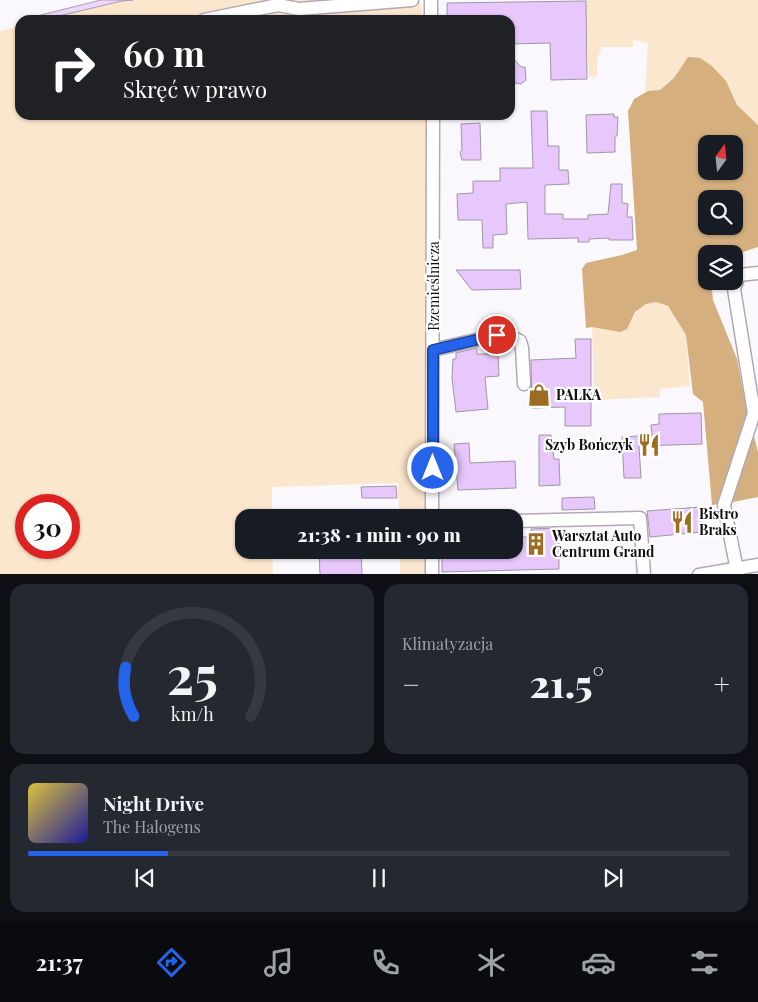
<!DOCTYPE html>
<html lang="pl">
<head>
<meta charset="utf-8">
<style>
	body { margin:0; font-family:"Playfair Display",serif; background:#242831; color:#f1f3f6; height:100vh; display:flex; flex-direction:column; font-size:19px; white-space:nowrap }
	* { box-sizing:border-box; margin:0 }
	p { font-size:16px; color:#9ea1a6 }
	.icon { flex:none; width:28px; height:28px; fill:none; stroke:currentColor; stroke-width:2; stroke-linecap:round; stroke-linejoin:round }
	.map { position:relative; height:574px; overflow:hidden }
	.sheet { display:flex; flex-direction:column; gap:10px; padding:10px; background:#0d0f14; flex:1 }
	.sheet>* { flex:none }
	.guide { position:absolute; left:15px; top:15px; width:500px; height:105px; border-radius:15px; box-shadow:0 1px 4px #0004; background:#202124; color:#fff; overflow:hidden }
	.needle { width:32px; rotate:15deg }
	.tools { position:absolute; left:698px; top:135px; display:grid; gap:10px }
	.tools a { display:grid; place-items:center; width:45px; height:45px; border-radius:10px; background:#171b24; box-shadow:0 1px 4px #0004; font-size:25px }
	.speed { position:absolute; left:15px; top:494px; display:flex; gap:10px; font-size:25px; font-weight:700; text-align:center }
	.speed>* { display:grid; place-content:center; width:65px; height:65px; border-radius:50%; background:#171b24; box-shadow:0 1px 4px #0004; line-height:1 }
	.speed .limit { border:8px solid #d22; background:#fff; color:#111 }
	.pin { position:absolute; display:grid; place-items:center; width:42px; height:42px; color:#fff; margin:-21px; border:2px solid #fff; border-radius:50%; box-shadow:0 1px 5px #0007 }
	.me { position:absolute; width:55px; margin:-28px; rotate:0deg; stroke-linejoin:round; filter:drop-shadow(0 0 4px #0008) }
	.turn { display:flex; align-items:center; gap:18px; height:105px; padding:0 25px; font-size:22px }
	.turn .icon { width:65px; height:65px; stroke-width:2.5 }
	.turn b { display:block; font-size:35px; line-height:42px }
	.big { font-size:38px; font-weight:800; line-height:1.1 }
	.sheet .widget { flex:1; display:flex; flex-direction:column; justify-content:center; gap:8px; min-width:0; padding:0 18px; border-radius:15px; background:#242831 }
	.sheet .dial { align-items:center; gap:0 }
	.dial svg { height:130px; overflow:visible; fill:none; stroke:#363941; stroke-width:7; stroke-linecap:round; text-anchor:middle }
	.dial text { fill:#f1f3f6; stroke:none }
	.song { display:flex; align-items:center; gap:15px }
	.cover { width:60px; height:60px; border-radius:8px; background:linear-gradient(135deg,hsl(50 70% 55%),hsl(240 70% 35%)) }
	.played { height:5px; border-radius:2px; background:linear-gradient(90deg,#2563eb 20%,#363941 20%) }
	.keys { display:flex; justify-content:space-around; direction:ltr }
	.heat { display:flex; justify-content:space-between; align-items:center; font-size:28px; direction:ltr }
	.sheet .tiles { flex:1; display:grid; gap:10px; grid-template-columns:1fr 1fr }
	.widget:last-child { grid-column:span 2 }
	.trip { position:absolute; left:235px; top:509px; width:288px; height:50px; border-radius:15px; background:#171b24; box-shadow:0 1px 4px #0004; font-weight:800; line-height:50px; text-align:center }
	.tab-bar { display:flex; height:80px; justify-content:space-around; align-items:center; background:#090b0e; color:#9ea1a6 }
	.tab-bar .icon { width:35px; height:35px }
	.tab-bar .active { color:#2563eb }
	.tab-bar b { font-size:22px; color:#f1f3f6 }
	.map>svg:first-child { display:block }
	.green { fill:#fbe7cd; fill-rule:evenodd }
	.forest { fill:#d5af7e; fill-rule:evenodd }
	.water { fill:#ebd8f8; stroke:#aa9cb3 }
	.building { fill:#e7c7fc; stroke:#9e97a3 }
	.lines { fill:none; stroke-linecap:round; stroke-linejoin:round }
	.minor-casing { stroke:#b0a9b5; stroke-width:15 }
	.minor { stroke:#fff; stroke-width:12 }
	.route-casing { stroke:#184099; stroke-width:12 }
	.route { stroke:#2563eb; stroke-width:9 }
	.labels { text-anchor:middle; stroke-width:4.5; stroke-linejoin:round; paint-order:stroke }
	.street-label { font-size:14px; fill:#120f13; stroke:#fff }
	.poi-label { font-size:14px; font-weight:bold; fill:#120f13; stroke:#fff; text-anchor:start }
</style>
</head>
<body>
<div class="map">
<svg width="758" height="575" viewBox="0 0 758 575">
	<rect width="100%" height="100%" fill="#fbf8fd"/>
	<g class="green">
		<polygon points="133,0 420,0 423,20 42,20 122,1"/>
		<polygon points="586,0 758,0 758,125 737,105 726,81 712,66 688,58 674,78 660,90 645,92 648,43 633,40 633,47 602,47 597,60 597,76 589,78"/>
		<path d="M20 26V115H427L426 509 423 515 416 517H399L398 483 272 487V517L244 518V550H272L273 574H0V31ZM26 505H69V548H26Z"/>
		<path d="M656 302 668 306 686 335 690 386 660 389V397L594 400 592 327 627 329C634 313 639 305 656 302Z"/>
		<rect x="400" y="550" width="25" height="24"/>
	</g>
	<g class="forest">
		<path d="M688 57 700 58 712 66 726 81 737 105 758 125V247L734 255 706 254V281H715L712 290 713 300 737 359 747 411 720 504 712 505 703 402 693 394 686 335 668 306 656 302 646 304 635 312 627 329 620 332 592 327 586 328 582 269 586 263 622 255 637 250 628 111 634 99 648 91 660 90 674 78ZM706 144H734V171H706ZM706 199H734V226H706Z"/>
		<polygon points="753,432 758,452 758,497 728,503"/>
	</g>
	<polygon class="water" points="101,0 133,0 122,1 42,20 21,20"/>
	<g class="building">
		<polygon points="586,1 587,79 551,80 550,43 510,44 510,20 447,20 447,3"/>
		<polygon points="510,55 521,67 525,67 526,80 521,84 510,82"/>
		<polygon points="531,111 547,111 548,146 559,146 559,170 568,170 569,184 545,185 545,214 563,214 563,219 588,219 588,215 608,214 611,184 622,184 622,203 628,204 627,217 632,217 633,240 609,240 609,238 589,239 589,242 578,242 578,238 528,239 527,202 506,204 507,234 493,235 493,248 483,248 482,220 458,220 457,194 473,193 473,181 500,181 500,168 533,168"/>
		<polygon points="614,114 614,117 618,117 617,136 615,136 615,152 587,153 586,115"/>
		<polygon points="480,123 481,160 462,160 460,152 462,150 461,124"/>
		<polygon points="456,270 520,270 521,289 472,290"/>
		<polygon points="575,339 591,339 591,426 565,426 565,407 532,408 531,360 576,358"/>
		<polygon points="477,348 477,354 498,354 499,376 485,377 488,409 456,412 452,378 453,359 456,359 456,353"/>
		<polygon points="701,413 702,444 639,446 641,478 624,478 622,437 652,435 651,425 659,424 659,414"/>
		<polygon points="539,435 551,435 554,459 559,459 560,485 539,486"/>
		<polygon points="469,443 470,463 515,461 516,488 458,490 454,444"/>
		<polygon points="396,486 397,498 362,498 361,487"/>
		<polygon points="594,497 595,509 562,510 562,498"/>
		<polygon points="700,507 702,532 650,537 647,511"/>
		<polygon points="555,528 555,537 559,537 559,569 442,572 442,550 514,550 514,537 531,537 531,529"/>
		<polygon points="319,550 361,550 362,575 320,575"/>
	</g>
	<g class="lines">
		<defs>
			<g id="minor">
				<polyline points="431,0 431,20"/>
				<polyline points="204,20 278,5 299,9 412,0"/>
				<polyline points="433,350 497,335 509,336 520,341 522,348 524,384"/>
				<polyline points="432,518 433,115"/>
				<polyline points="514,521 640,518 644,575"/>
				<polyline points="432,575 432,550"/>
				<polyline points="699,575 758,565"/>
				<polyline points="738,575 724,505 754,413 734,289 739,275 758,273"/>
			</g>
		</defs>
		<use href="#minor" class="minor-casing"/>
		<use href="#minor" class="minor"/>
	</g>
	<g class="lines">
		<defs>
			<polyline id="route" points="433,468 433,350 497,335"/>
		</defs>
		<use href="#route" class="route-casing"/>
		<use href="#route" class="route"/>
	</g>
	<defs>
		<symbol id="shop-bare" viewBox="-9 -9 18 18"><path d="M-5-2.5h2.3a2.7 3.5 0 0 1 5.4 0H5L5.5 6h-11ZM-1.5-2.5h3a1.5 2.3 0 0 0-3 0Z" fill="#9d6c20" stroke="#fff" stroke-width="2.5" paint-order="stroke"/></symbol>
		<symbol id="restaurant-bare" viewBox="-9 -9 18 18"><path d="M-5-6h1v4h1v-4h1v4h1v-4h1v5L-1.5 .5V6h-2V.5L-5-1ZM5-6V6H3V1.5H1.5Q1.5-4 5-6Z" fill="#9d6c20" stroke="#fff" stroke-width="2.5" paint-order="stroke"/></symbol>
		<symbol id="building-bare" viewBox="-9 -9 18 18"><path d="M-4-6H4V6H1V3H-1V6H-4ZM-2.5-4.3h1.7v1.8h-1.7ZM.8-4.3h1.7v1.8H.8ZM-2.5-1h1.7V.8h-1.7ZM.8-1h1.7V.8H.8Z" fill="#9d6c20" stroke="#fff" stroke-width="2.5" paint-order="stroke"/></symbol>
	</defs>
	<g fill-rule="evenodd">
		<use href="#shop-bare" x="523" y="379" width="32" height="32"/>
		<use href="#restaurant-bare" x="633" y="429" width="32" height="32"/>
		<use href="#restaurant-bare" x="666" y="506" width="32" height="32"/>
		<use href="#building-bare" x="520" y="528" width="32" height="32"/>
	</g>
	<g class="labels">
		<g class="street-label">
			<text transform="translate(434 286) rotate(-90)" y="5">Rzemieślnicza</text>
		</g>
		<g class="poi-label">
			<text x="556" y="400">PALKA</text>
			<text x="633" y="450" text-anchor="end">Szyb Bończyk</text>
			<text x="699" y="519">Bistro<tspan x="699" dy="16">Braks</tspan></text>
			<text x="552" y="541">Warsztat Auto<tspan x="552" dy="16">Centrum Grand</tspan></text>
		</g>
	</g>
</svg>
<div class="tools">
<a><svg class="needle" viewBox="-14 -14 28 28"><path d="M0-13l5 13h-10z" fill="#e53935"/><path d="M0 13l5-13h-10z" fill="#9ea1a6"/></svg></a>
<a><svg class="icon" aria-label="search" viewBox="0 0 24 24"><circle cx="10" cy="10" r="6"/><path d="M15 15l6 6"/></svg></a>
<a><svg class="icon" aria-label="layers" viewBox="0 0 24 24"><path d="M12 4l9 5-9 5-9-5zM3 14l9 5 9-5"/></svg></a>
</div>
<div class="speed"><div class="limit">30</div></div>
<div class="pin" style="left:497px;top:335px;background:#d93025"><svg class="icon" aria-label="arrive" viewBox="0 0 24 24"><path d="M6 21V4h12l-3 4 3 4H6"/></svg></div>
<svg class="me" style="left:433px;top:468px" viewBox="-20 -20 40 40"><circle r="17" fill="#2563eb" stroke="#fff" stroke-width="3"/><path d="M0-11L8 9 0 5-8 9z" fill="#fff"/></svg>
<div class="trip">21:38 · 1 min · 90 m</div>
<div class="guide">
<div class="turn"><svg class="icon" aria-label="right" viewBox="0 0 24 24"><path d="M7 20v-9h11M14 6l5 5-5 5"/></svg><div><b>60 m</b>Skręć w prawo</div></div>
</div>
</div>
<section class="sheet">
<div class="tiles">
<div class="widget dial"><svg viewBox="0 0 100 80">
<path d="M14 69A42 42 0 1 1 86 69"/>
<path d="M14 69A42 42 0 0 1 9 39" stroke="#2563eb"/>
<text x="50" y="56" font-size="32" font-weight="700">25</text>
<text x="50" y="72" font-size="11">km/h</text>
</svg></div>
<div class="widget"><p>Klimatyzacja</p>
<div class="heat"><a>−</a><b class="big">21.5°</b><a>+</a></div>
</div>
<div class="widget">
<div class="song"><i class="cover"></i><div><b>Night Drive</b><p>The Halogens</p></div></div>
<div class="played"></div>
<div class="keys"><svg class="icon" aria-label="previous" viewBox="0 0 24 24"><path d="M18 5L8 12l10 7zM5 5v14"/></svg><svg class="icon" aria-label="pause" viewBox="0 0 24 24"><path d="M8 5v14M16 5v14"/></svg><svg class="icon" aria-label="next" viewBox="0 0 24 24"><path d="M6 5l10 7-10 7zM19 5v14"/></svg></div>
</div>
</div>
</section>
<nav class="tab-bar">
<b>21:37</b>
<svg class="icon active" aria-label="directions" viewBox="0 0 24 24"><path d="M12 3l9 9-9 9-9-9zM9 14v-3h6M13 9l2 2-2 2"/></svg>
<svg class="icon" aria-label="music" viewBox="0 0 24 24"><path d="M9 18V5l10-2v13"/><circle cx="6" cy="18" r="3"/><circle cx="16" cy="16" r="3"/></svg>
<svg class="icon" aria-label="phone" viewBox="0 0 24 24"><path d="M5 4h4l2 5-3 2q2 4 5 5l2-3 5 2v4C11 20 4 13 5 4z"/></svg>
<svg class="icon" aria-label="climate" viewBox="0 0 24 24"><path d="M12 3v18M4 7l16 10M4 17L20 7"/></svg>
<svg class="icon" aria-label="car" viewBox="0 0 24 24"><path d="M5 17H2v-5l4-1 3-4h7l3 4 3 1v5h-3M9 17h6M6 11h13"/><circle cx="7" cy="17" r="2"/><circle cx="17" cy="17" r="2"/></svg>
<svg class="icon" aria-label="filters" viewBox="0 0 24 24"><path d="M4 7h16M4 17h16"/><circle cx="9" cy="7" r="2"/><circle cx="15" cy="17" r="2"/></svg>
</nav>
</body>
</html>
